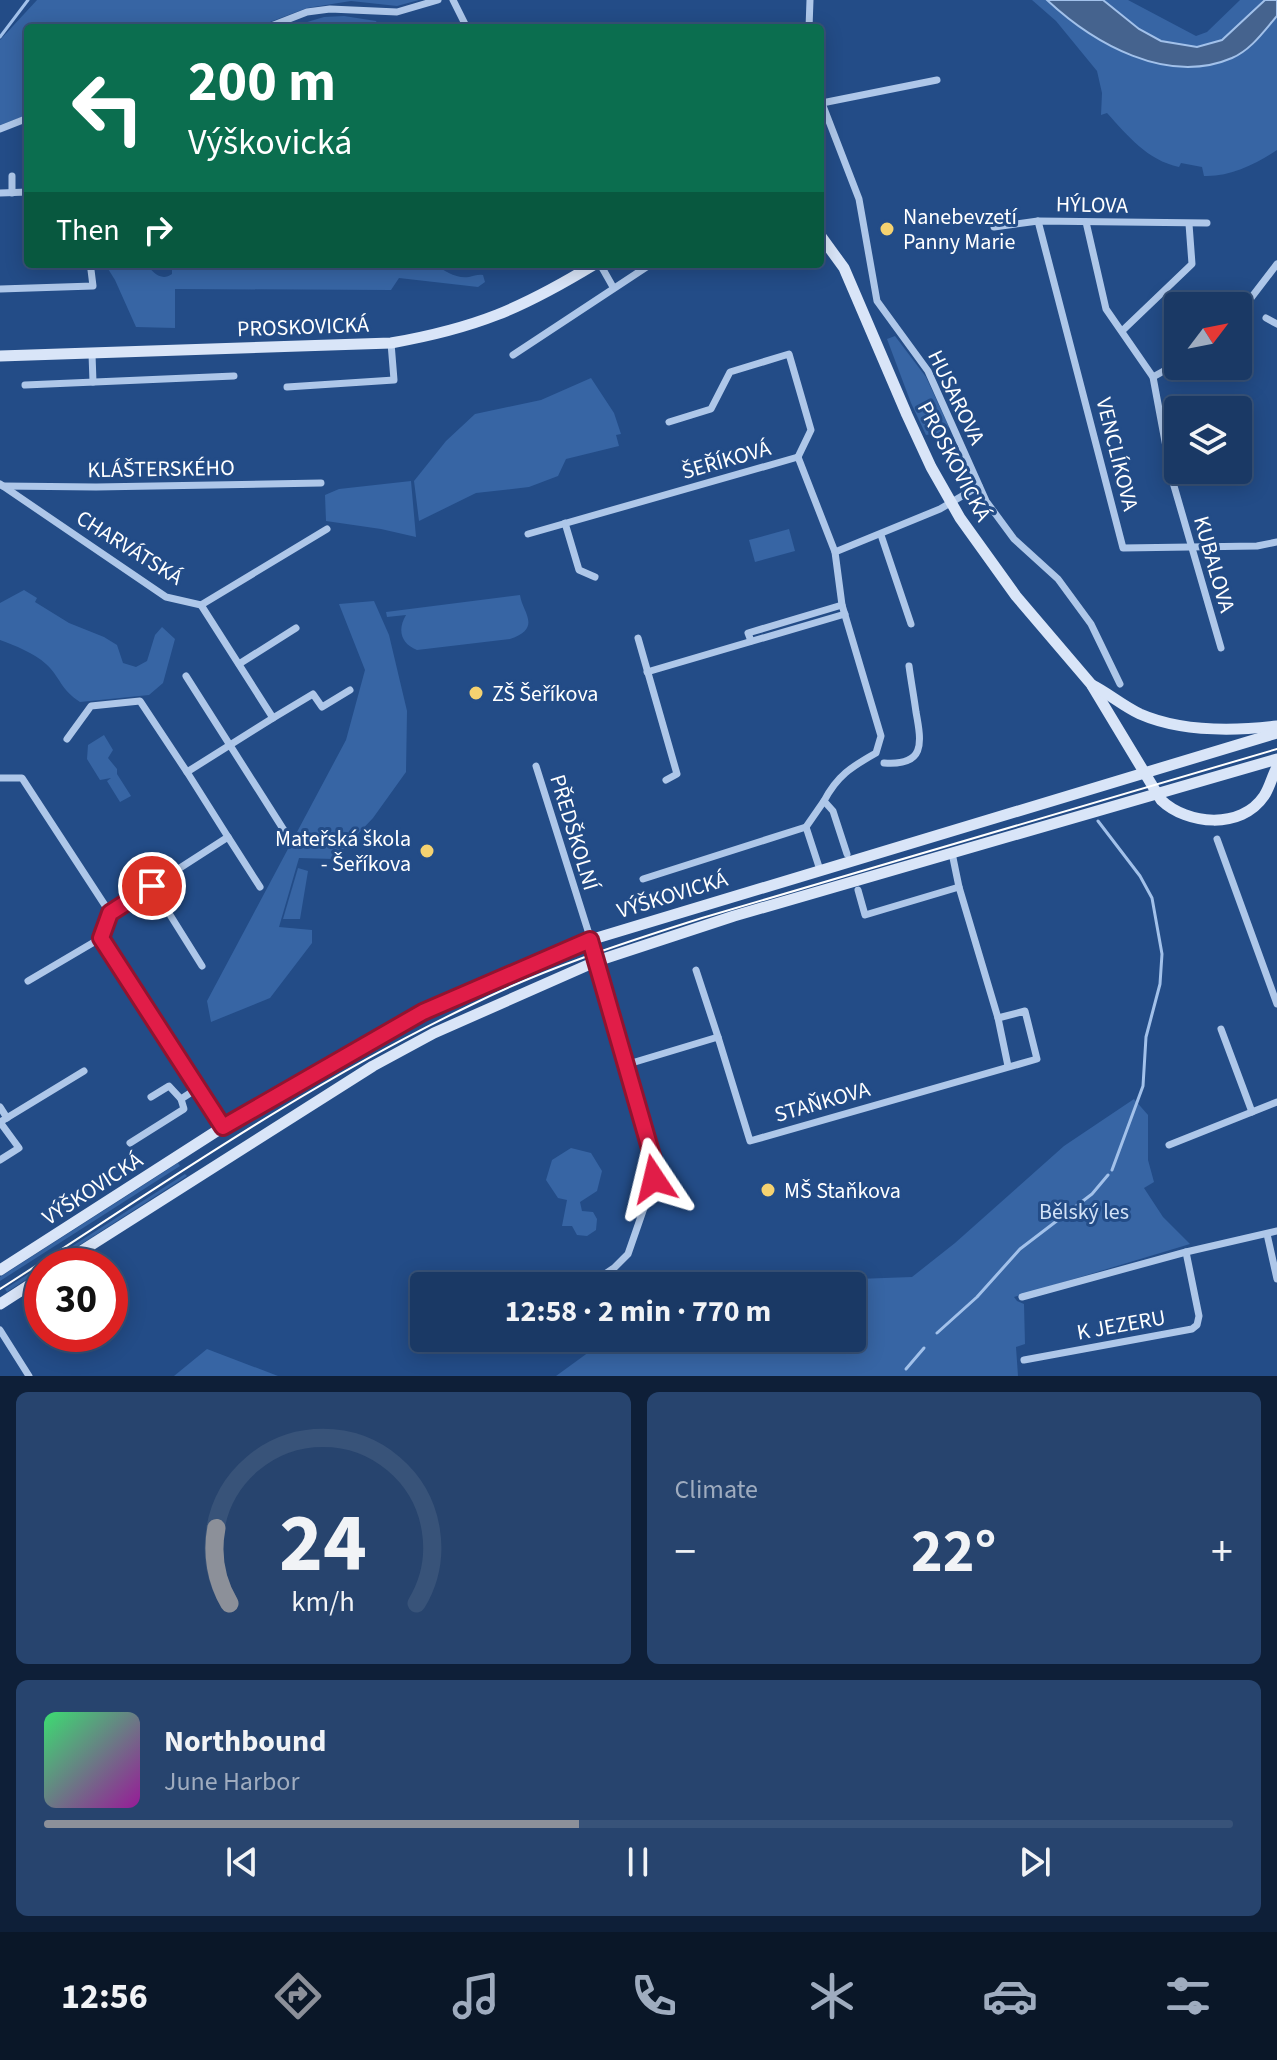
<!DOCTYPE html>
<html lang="en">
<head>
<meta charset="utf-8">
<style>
	body { margin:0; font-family:"Source Sans 3",sans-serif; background:#27446e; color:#f1f3f6; height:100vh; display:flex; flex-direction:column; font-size:30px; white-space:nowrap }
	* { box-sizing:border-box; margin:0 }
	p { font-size:26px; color:#9facbf }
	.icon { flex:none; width:44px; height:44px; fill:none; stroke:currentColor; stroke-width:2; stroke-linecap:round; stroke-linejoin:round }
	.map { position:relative; height:1376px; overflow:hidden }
	.sheet { display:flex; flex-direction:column; gap:16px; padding:16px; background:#0e1f38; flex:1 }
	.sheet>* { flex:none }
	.guide { position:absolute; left:24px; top:24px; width:800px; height:244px; border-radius:8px; box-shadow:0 4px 20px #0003,0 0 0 2px #385379; background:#0b6e4f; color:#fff; overflow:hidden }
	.needle { width:52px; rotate:58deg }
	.fabs { position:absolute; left:1164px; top:292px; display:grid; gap:16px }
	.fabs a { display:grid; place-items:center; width:88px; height:88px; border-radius:8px; background:#1a3965; box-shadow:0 4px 20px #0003,0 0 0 2px #385379; font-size:40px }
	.speed { position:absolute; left:24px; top:1248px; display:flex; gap:16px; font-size:40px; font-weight:700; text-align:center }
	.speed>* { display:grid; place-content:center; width:104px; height:104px; border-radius:50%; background:#1a3965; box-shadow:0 4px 20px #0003,0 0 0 2px #385379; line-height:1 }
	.speed .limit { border:12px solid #d22; background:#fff; color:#111 }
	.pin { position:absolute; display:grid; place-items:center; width:68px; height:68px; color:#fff; margin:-34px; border:4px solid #fff; border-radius:50%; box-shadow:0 2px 8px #0007 }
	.me { position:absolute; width:88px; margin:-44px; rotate:350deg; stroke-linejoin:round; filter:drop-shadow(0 0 6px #0008) }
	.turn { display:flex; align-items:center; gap:28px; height:168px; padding:0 32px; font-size:36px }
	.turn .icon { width:104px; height:104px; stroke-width:2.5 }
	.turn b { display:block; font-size:56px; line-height:68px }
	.then { display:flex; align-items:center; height:76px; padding:0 32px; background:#0003; gap:16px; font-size:30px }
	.big { font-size:60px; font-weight:700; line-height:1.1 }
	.sheet .tile { flex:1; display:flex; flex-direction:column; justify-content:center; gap:12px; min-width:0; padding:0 28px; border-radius:12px; background:#27446e }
	.sheet .dial { align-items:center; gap:0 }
	.dial svg { height:208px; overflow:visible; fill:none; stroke:#385379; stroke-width:7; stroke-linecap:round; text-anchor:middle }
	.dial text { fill:#f1f3f6; stroke:none }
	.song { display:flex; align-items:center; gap:24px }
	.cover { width:96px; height:96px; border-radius:12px; background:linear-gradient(135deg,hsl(140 70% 55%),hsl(300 70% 35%)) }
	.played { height:8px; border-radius:4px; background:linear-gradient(90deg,#8c9099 45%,#385379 45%) }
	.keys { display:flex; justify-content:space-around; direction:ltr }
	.heat { display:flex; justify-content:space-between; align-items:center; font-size:44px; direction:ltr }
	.sheet .tiles { flex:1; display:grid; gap:16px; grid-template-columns:1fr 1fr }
	.tile:last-child { grid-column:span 2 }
	.trip { position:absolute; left:410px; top:1272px; width:456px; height:80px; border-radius:8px; background:#1a3965; box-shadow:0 4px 20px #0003,0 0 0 2px #385379; font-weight:700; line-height:80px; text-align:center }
	.dock { display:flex; height:128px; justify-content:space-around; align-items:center; background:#0a1728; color:#9facbf }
	.dock .icon { width:56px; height:56px }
	.dock .active { color:#8c9099 }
	.dock b { font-size:36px; color:#f1f3f6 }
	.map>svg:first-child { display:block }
	.green { fill:#3765a4 }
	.water { fill:#45638e; stroke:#a2c1ea; stroke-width:2 }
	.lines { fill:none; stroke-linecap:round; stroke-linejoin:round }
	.stream { stroke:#a2c1ea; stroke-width:3 }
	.street { stroke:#aec7e9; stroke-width:7 }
	.secondary { stroke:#d9e5f8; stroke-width:11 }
	.tram { stroke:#fff; stroke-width:2 }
	.route-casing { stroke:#92132f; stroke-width:20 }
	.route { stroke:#e11d48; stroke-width:14 }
	.poi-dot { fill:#f5d270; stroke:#234c87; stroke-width:3 }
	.labels { text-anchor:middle; stroke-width:6; stroke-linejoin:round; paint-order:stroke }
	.street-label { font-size:22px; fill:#fff; stroke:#234c87 }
	.poi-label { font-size:22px; fill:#fff; stroke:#234c87; text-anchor:start }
	.park-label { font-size:22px; fill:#d2e2f7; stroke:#234c87 }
</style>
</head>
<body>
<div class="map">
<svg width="1277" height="1376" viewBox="0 0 1277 1376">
	<rect width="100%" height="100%" fill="#234c87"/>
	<g class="green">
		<polygon points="37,0 419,0 397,6 351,1 307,8 254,28 28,28 28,115 0,125 0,40"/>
		<path d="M1032 0H1047C1093 43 1167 86 1232 58 1251 50 1264 31 1277 16V150C1256 164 1230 177 1204 176L1202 167 1181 163 1179 167C1147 160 1128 136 1107 113L1101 115 1102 93 1097 71 1056 21Z"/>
		<path d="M1103 0H1128L1196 36 1207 32 1240 0H1265C1251 13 1236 33 1219 42 1178 62 1132 26 1103 0Z"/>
		<polygon points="344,16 376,21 378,25 376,28 287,28 324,17"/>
		<path d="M105 264H146C153 272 161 282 172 274V264H434C445 271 456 279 469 277 474 276 478 274 483 275L485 282 478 287 399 278 391 290 175 289V328L136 327 115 280Z"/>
		<polygon points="895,336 926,377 949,427 938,433 926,435 911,403 887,339"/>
		<polygon points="591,378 614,413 621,434 616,435 619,446 566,459 558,476 529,487 476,493 419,521 414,481 446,441 475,414 541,400"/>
		<polygon points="411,481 416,537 381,529 326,521 325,495 339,489"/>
		<polygon points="789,529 795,551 755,562 749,540"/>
		<path d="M24 590 37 598 35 602 69 623 104 637 117 645 123 663 136 667 147 661 155 635 162 627 175 639 163 683 149 695 80 702C60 689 61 678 46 664 34 653 16 646 0 640V603Z"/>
		<path d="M520 595C522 612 543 628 510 639L417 650C401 644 397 630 406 615L387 617 386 612Z"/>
		<polygon points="374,601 389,635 407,711 406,772 373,818 334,859 299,858 279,927 312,930 312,943 270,998 211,1022 207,1001 346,740 365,670 339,604"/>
		<polygon points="104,735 113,750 108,758 117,769 117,774 131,796 120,802 107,781 111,778 100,780 87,759 88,745"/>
		<polygon points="298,868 308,871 300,919 283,919"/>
		<polygon points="1134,1099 1148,1115 1148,1160 1154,1182 1144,1188 1163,1217 1190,1244 1014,1297 1017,1301 1024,1304 1025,1344 1016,1347 1018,1376 556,1376 600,1344 621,1338 852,1338 852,1286 796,1286 802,1281 912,1277 955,1243 1064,1146"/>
		<polygon points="571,1148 591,1153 602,1171 597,1191 580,1202 582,1211 593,1212 597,1219 596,1230 587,1236 577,1235 572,1226 562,1226 567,1200 558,1198 546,1180 552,1160"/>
		<polygon points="178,1163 180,1166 0,1281 0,1277"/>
		<polygon points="185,1174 187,1176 47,1266 42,1266 42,1269 7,1292 5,1289"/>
		<polygon points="207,1349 278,1376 174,1376"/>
	</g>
	<path class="water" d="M1047 0H1103L1139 29 1161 41 1197 47 1222 40 1265 0H1277V16C1264 31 1251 50 1232 58 1167 86 1093 43 1047 0Z"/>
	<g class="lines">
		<g class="stream">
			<polyline points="0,37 28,0"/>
			<polyline points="1098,821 1140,876 1152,898 1162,954 1160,984 1146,1037 1143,1086 1112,1170"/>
			<polyline points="937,1333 977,1297 1020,1249 1092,1194 1108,1175"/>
			<polyline points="906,1369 924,1348"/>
		</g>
		<g class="street">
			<polyline points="453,0 467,28"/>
			<polyline points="266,28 307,12 330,9 397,12 438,0"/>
			<polyline points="809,28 810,0"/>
			<polyline points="820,98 859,199 877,301 928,371 986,501 1014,539 1058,579 1091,624 1120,684"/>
			<polyline points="822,103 937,80"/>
			<polyline points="0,129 28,118"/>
			<polyline points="12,176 12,193"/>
			<polyline points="0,193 28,192"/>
			<polyline points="1038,221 1123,548 1257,546 1277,542"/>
			<polyline points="1086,222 1106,309 1153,377 1172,479 1221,648"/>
			<polyline points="994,227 1038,221 1207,223"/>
			<polyline points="600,264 613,287"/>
			<polyline points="0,289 93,286 91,270"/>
			<polyline points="1238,315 1277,264"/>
			<polyline points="1266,318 1277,324"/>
			<polyline points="1122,331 1192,264 1189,224"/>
			<polyline points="92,354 93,382"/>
			<polyline points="513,355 651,264"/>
			<polyline points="1153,377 1178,363"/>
			<polyline points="25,385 234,376"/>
			<polyline points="287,387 394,380 391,343"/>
			<polyline points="669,422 711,409 730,372 789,354 811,430 798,457"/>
			<path d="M798 457 835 552 842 605 881 736 876 753C851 767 837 776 824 801L833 811 847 854"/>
			<polyline points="0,484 166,597 201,605 327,529"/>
			<polyline points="3,486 96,487 321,483"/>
			<polyline points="565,523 579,570 595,577"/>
			<polyline points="528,534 798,457"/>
			<polyline points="881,535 911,624"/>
			<polyline points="835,552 940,509 979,486"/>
			<polyline points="201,605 273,718 187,772 228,837 110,913 101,938 223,1127"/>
			<polyline points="638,638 677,774 666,780"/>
			<polyline points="751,641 748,633 842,605"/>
			<polyline points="239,664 296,628"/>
			<polyline points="647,672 845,614"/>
			<polyline points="186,676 287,835"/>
			<polyline points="273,718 313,694 322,707 350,690"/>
			<polyline points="67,739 91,706 140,701 187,772"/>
			<path d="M884 763C925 766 922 744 916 712 914 697 911 681 909 666"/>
			<polyline points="536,766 595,953 653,1159 654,1179 628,1254 614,1268 587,1286"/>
			<polyline points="0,778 22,778 110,913"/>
			<polyline points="806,827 820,870"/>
			<polyline points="228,837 260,887"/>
			<polyline points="1217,839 1277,1004"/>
			<polyline points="643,879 806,827 824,801"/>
			<polyline points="152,886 202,966"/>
			<polyline points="959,887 998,1018 1008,1066"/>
			<polyline points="858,890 865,915 959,887 952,853"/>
			<polyline points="696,970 718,1037"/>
			<polyline points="28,981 101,938"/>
			<polyline points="1221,1029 1252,1112"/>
			<polyline points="625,1065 718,1037 750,1141 1037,1059 1025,1011 998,1018"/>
			<polyline points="151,1097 169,1086 181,1099"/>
			<polyline points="0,1107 7,1118"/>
			<polyline points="0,1122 84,1071"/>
			<polyline points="0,1122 19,1148 0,1160"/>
			<polyline points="130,1143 184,1109 181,1099 198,1088"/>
			<polyline points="1169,1145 1277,1102"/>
			<polyline points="1267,1234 1277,1279"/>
			<polyline points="1022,1297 1186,1252 1277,1231"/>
			<polyline points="0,1330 29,1376"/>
			<polyline points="495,1345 506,1338"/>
			<polyline points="1024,1360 1192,1329 1197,1325 1199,1316 1186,1252"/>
		</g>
		<g class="secondary">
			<path d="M820 235 844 268 907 415 931 467 960 518 1016 596 1091 684 1161 800C1187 825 1241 830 1264 796 1270 787 1272 776 1277 767"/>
			<path d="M0 356 391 343C476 328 521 309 595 264"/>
			<path d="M1092 685C1108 693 1123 706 1140 714 1181 732 1234 731 1277 726"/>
			<polyline points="58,1266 373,1066 434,1033 597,961 734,916 1277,759"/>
			<polyline points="0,1270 223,1127 359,1047 423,1012 590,940 1277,733"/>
			<polyline points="0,1304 42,1277"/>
		</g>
		<path class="tram" d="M0 1289C153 1191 304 1085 469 1006 543 969 623 943 702 918L1277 749"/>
	</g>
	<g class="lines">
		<defs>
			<polyline id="route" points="152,886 110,913 101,938 223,1127 423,1012 590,940 653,1159 654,1179"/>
		</defs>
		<use href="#route" class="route-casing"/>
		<use href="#route" class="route"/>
	</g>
	<g class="poi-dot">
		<circle cx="887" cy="229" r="8"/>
		<circle cx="476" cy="693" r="8"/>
		<circle cx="427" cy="851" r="8"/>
		<circle cx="768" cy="1190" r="8"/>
	</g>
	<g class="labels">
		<g class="street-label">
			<text transform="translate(1092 204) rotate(1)" y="8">HÝLOVA</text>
			<text transform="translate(303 326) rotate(-2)" y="8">PROSKOVICKÁ</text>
			<text transform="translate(957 397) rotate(64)" y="8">HUSAROVA</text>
			<text transform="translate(1118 454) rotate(76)" y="8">VENCLÍKOVA</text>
			<text transform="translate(726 459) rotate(-16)" y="8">ŠEŘÍKOVÁ</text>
			<text transform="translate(955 461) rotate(62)" y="8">PROSKOVICKÁ</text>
			<text transform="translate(161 468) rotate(-1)" y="8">KLÁŠTERSKÉHO</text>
			<text transform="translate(130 547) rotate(32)" y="8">CHARVÁTSKÁ</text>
			<text transform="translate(1215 564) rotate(74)" y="8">KUBALOVA</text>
			<text transform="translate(575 832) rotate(73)" y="8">PŘEDŠKOLNÍ</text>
			<text transform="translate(672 894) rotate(-17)" y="8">VÝŠKOVICKÁ</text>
			<text transform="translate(822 1101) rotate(-16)" y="8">STAŇKOVA</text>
			<text transform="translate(92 1188) rotate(-33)" y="8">VÝŠKOVICKÁ</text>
			<text transform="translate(1121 1324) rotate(-10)" y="8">K JEZERU</text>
		</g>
		<g class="poi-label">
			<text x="903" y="224">Nanebevzetí<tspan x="903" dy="25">Panny Marie</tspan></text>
			<text x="492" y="701">ZŠ Šeříkova</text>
			<text x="411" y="846" text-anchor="end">Mateřská škola<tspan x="411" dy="25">- Šeříkova</tspan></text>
			<text x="784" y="1198">MŠ Staňkova</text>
		</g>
		<g class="park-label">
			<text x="1084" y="1219">Bělský les</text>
		</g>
	</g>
</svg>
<div class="fabs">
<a><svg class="needle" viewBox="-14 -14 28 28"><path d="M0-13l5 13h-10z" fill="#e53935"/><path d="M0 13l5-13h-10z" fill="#9facbf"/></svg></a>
<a><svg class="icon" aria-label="layers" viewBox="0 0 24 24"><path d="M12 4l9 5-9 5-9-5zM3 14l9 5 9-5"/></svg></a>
</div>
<div class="speed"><div class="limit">30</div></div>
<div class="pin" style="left:152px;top:886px;background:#d93025"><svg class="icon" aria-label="arrive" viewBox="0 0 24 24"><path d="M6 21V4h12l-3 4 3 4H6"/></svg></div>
<svg class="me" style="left:654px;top:1179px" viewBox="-20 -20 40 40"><path d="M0-17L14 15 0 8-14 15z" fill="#e11d48" stroke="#fff" stroke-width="4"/></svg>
<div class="trip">12:58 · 2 min · 770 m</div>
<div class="guide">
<div class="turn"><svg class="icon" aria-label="left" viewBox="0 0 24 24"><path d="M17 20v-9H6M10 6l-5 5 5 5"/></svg><div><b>200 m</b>Výškovická</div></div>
<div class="then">Then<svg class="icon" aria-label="right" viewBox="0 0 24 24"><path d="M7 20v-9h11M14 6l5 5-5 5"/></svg></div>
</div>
</div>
<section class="sheet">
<div class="tiles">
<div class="tile dial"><svg viewBox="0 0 100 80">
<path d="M14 69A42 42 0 1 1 86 69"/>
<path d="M14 69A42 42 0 0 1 9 40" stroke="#8c9099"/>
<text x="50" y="56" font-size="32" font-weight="700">24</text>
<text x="50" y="72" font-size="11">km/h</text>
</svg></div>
<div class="tile"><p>Climate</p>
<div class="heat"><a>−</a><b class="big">22°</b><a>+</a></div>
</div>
<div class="tile">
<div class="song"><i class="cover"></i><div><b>Northbound</b><p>June Harbor</p></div></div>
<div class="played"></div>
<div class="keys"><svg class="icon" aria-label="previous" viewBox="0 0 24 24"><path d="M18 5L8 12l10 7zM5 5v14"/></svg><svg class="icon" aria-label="pause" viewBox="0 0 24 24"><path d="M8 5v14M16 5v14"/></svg><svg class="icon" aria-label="next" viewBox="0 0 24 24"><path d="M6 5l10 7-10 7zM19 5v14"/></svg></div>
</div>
</div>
</section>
<nav class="dock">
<b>12:56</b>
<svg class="icon active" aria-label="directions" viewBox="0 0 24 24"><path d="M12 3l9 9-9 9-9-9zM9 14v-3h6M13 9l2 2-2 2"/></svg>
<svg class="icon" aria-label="music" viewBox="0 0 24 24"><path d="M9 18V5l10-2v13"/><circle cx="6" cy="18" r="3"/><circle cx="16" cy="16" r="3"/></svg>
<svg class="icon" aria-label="phone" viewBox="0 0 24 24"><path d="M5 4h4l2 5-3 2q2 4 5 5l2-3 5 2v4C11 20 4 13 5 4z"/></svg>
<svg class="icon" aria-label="climate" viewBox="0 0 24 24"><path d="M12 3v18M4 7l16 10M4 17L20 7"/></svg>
<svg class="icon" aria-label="car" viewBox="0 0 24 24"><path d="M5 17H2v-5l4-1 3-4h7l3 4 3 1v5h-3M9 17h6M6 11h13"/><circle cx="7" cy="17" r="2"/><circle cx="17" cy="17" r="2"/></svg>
<svg class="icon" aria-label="filters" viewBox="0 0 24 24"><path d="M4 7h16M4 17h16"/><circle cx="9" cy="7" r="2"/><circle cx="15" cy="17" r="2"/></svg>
</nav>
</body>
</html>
